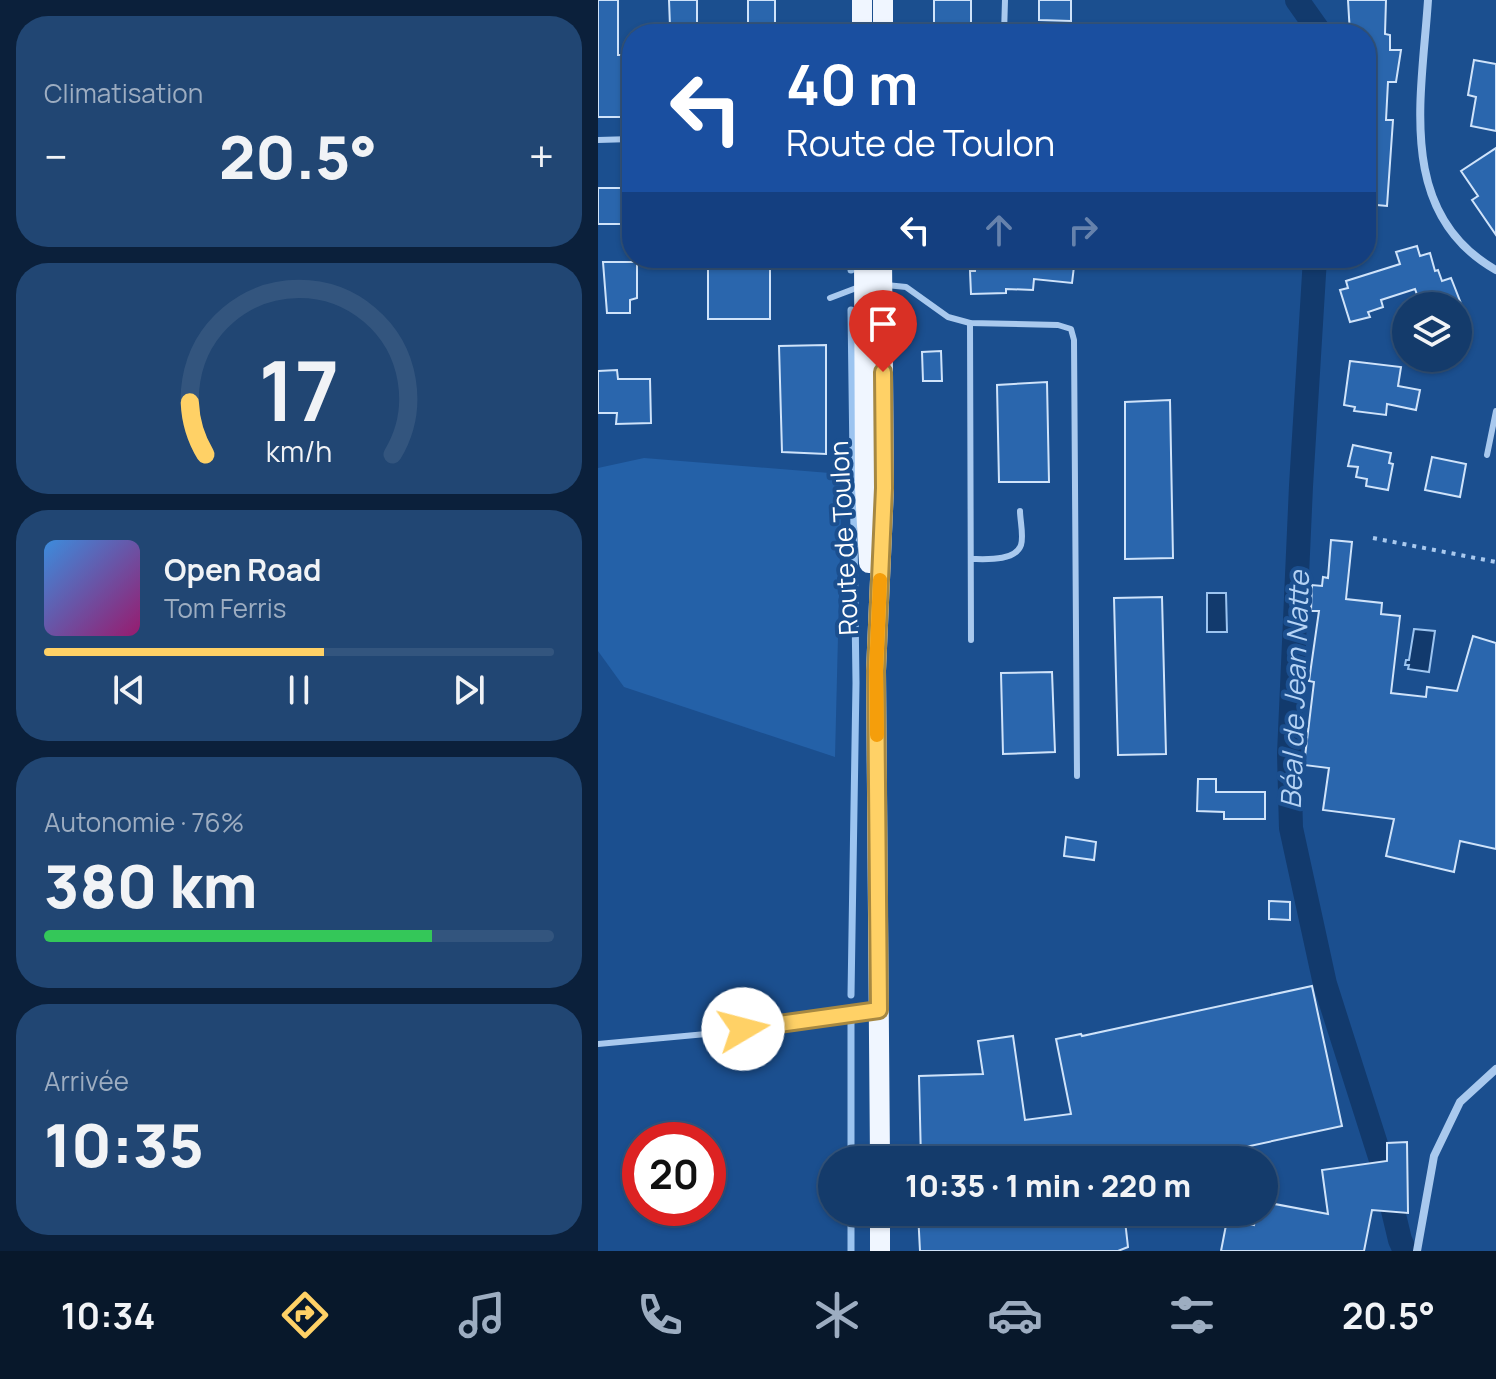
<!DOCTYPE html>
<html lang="fr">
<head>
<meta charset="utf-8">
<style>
	body { margin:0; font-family:Manrope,sans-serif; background:#214673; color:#f1f3f6; height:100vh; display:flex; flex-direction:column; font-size:30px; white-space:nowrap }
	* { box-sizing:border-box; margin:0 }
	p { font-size:26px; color:#9dadc1 }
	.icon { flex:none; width:44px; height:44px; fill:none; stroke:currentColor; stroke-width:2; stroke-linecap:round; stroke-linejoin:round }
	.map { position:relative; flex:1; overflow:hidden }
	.drawer { display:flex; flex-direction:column; gap:16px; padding:16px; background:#0b203b; width:598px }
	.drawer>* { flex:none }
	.top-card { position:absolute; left:24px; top:24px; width:754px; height:244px; border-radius:32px; box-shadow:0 2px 6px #0004,0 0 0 2px #33557e; background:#1a4fa0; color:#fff; overflow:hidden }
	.buttons { position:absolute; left:794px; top:292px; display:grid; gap:16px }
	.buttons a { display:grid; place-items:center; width:80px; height:80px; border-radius:50%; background:#143b6b; box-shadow:0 2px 6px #0004,0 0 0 2px #33557e; font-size:40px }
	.speed { position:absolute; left:24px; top:1122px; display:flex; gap:16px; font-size:40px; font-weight:700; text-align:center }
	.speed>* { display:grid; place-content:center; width:104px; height:104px; border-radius:50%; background:#143b6b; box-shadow:0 2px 6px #0004,0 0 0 2px #33557e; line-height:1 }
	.speed .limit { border:12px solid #d22; background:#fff; color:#111 }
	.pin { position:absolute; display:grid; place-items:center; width:68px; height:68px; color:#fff; margin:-82px -34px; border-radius:50% 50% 50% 0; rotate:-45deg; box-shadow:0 0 8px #0007 }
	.pin .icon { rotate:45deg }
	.me { position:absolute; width:88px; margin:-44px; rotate:82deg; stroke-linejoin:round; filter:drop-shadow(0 0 6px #0008) }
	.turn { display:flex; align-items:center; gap:28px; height:168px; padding:0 32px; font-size:36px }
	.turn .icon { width:104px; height:104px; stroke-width:2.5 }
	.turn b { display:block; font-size:56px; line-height:68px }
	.lanes { display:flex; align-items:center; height:76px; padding:0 32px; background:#0003; justify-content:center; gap:40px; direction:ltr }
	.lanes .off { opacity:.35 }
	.big { font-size:60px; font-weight:800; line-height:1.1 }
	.drawer .card { flex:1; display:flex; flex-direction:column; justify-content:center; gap:12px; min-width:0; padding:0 28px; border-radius:32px; background:#214673 }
	.drawer .dial { align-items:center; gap:0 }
	.dial svg { height:208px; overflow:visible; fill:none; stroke:#33557e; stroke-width:7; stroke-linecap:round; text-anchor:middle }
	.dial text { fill:#f1f3f6; stroke:none }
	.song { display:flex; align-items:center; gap:24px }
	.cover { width:96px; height:96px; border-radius:12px; background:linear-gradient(135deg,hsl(210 70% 55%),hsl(320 70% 35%)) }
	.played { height:8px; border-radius:4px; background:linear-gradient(90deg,#ffd166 55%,#33557e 55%) }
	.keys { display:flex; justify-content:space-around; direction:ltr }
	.heat { display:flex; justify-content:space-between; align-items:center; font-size:44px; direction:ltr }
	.charge { height:12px; border-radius:6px; background:linear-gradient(90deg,#34c759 76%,#33557e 0) }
	.trip { position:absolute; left:220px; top:1146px; width:460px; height:80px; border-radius:40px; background:#143b6b; box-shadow:0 2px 6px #0004,0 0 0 2px #33557e; font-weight:800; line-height:80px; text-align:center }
	.tabs { display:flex; height:128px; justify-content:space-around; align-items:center; background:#08182b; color:#9dadc1 }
	.tabs .icon { width:56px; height:56px }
	.tabs .current { color:#ffd166 }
	.tabs b { font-size:36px; color:#f1f3f6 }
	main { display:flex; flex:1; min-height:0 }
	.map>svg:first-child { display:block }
	.green { fill:#2461a8 }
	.water { fill:#123a6d; stroke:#9cc4f0; stroke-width:2 }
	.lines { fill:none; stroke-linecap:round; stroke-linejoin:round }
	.stream { stroke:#9cc4f0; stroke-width:7 }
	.canal { stroke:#123a6d; stroke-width:24 }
	.building { fill:#2a66ad; stroke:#cfe3fa; stroke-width:2 }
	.path { stroke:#a9c9ee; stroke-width:4; stroke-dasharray:4 6; stroke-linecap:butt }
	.service { stroke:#a9c9ee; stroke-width:6 }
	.minor { stroke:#a9c9ee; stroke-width:8 }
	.primary { stroke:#f0f6ff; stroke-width:20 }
	.route-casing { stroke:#a68842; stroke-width:20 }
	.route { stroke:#ffd166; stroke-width:14 }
	.slow { stroke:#f59e0b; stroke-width:14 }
	.labels { text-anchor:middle; stroke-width:8; stroke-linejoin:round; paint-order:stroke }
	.street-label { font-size:26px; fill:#fff; stroke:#1b4f8f }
	.water-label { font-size:28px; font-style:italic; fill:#b5d3f5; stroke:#1b4f8f }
</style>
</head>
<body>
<main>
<section class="drawer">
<div class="card"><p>Climatisation</p>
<div class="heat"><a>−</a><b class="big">20.5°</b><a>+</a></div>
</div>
<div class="card dial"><svg viewBox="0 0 100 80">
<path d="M14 69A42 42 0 1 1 86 69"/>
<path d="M14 69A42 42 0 0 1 8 49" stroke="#ffd166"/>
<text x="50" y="56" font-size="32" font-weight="700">17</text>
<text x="50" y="72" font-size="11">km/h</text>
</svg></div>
<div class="card">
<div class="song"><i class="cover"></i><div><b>Open Road</b><p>Tom Ferris</p></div></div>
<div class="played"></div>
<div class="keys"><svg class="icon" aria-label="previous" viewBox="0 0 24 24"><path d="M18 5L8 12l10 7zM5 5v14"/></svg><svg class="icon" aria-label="pause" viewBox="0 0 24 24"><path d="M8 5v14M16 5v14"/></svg><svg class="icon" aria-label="next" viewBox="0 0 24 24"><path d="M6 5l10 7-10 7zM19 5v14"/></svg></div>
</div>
<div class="card"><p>Autonomie · 76%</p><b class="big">380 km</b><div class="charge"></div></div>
<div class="card"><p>Arrivée</p><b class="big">10:35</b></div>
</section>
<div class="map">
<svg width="898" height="1251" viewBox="0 0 898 1251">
	<rect width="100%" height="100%" fill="#1b4f8f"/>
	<polygon class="green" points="46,458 244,474 237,757 26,687 0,651 0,468"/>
	<g class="water">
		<polygon points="609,593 628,593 629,632 609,632"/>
		<polygon points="816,629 837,631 831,672 810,669 811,665 807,665 808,660 811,660"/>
	</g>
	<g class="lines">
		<g class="stream">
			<polyline points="253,258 253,270"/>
			<polyline points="253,310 258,683 253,995"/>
			<polyline points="253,1160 253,1023"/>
			<polyline points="253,1212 253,1251"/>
		</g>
		<g class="canal">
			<polyline points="699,0 723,34"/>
			<polyline points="717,258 703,486 691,754 693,828 727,984 783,1160 802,1240 807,1251"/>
		</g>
	</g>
	<g class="building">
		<polygon points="0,0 20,0 20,55 34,55 34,117 0,117"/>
		<polygon points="71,0 99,0 99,26 72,26"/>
		<rect x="150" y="0" width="27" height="26"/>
		<polygon points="336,0 373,0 373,26 336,27"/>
		<polygon points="441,0 473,0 473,21 441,20"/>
		<polygon points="750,0 788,0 787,34 792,35 792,50 803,50 798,82 790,82 788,120 795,120 789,206 768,204 768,34 752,34"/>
		<polygon points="876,60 898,64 898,131 873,126 878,97 870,95"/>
		<polygon points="898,148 898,235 874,200 880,196 863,171"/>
		<rect x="0" y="188" width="34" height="36"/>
		<polygon points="819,246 822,256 832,253 837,271 840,270 844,281 853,278 864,306 823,306 817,289 783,300 785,307 770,312 772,317 752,322 742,290 750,288 748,281 802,264 798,252"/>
		<polygon points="378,258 421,258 421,262 458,264 458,258 477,258 474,283 436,279 435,290 408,289 408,293 373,294 372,271 377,271"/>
		<polygon points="5,262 39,262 39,298 32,300 32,313 9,313"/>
		<polygon points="110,263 172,264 172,319 110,319"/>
		<polygon points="228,345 228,454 184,452 181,346"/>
		<polygon points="343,351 344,381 325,381 324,352"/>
		<polygon points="752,361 803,367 800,386 822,390 818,410 789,404 788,415 756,411 757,407 746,405"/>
		<polygon points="19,370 20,379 52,379 53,423 18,424 19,413 0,413 0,371"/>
		<polygon points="449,382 451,482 401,482 399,385"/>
		<polygon points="572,400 575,558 527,559 527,402"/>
		<polygon points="755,445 793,453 791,463 795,464 790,490 768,486 769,479 758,477 760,467 750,466"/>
		<polygon points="834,457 868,464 862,497 827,490"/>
		<polygon points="733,540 754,542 748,599 784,603 783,614 802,616 793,693 828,697 829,687 859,691 875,636 898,643 898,849 862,841 856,872 788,856 796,819 725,810 731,768 706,765 716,682 711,681 721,611 713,611 714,585 724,586 725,577 730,578"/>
		<polygon points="564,597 568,754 520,755 516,598"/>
		<polygon points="454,672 457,752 405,754 403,673"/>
		<polygon points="600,779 618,779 618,792 667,792 667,819 626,819 626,812 599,811"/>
		<polygon points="468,837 498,842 496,860 466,856"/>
		<polygon points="671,901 692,902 692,920 671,919"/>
		<polygon points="714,986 744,1126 587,1160 323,1160 321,1076 385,1074 380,1041 415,1036 427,1120 473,1114 458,1039 483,1034 484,1036"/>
		<polygon points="809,1142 810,1213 774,1210 766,1251 623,1251 629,1220 656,1225 659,1212 666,1212 666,1202 730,1214 724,1170 789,1161 789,1143"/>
		<polygon points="320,1212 526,1212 530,1247 520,1251 322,1251"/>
	</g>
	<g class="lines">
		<polyline class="path" points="775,538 898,562"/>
		<g class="service">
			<polyline points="406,34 407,0"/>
			<polyline points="0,140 34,139"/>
			<polyline points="288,285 308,287 350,317 372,323 460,325 473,329 476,340 479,776"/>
			<polyline points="232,298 261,287"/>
			<polyline points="372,323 373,640"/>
			<polyline points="889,455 898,411"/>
			<path d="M373 559C386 559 417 562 423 545 426 536 422 520 422 511"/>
			<polyline points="0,1044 119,1033 278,1011"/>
		</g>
		<g class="minor">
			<path d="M830 0C824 95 797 213 898 270"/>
			<polyline points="819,1251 836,1156 862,1102 898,1069"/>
		</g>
		<g class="primary">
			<polyline points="264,0 264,34"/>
			<polyline points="285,34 285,0"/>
			<polyline points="266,258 267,488 271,563"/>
			<polyline points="282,1160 278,671 286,488 284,258"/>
			<polyline points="282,1212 282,1251"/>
		</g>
	</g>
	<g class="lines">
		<defs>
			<polyline id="route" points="145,1029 281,1010 278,671 286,488 285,372"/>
		</defs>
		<use href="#route" class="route-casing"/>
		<use href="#route" class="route"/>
		<polyline class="slow" points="279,735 278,671 282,580"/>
	</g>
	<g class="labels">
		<g class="street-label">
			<text transform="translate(246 538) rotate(-93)" y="9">Route de Toulon</text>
		</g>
		<g class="water-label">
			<text transform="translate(697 690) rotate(-88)" y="10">Béal de Jean Natte</text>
		</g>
	</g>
</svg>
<div class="buttons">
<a><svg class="icon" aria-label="layers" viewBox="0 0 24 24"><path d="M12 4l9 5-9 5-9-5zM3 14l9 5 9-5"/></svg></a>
</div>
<div class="speed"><div class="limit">20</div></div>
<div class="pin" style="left:285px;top:372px;background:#d93025"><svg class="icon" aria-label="arrive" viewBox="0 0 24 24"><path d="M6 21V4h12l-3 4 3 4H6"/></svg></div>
<svg class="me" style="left:145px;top:1029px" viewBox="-20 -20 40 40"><circle r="19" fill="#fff"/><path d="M0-13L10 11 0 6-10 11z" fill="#ffd166"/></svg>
<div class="trip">10:35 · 1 min · 220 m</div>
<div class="top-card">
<div class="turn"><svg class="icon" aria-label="left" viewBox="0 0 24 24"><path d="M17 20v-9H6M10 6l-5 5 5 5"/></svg><div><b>40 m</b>Route de Toulon</div></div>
<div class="lanes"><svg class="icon" aria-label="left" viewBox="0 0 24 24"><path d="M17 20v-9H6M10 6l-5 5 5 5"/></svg><svg class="icon off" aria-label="ahead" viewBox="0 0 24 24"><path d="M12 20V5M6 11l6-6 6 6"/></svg><svg class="icon off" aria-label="right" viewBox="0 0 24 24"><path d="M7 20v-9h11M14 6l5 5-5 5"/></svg></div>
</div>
</div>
</main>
<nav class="tabs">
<b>10:34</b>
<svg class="icon current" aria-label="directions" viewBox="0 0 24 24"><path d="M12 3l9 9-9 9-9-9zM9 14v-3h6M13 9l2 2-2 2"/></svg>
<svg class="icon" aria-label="music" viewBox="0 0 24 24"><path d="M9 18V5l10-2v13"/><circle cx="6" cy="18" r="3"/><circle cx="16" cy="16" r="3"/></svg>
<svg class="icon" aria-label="phone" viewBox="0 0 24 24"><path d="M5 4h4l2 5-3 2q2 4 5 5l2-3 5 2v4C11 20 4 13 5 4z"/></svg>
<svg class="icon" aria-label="climate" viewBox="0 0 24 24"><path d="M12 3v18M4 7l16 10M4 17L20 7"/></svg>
<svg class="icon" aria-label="car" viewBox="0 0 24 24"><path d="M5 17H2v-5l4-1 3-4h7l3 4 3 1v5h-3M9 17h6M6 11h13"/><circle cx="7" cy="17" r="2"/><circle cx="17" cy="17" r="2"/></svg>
<svg class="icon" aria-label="filters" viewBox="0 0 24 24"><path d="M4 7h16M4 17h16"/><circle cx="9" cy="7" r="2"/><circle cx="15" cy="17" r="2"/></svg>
<b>20.5°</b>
</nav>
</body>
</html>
